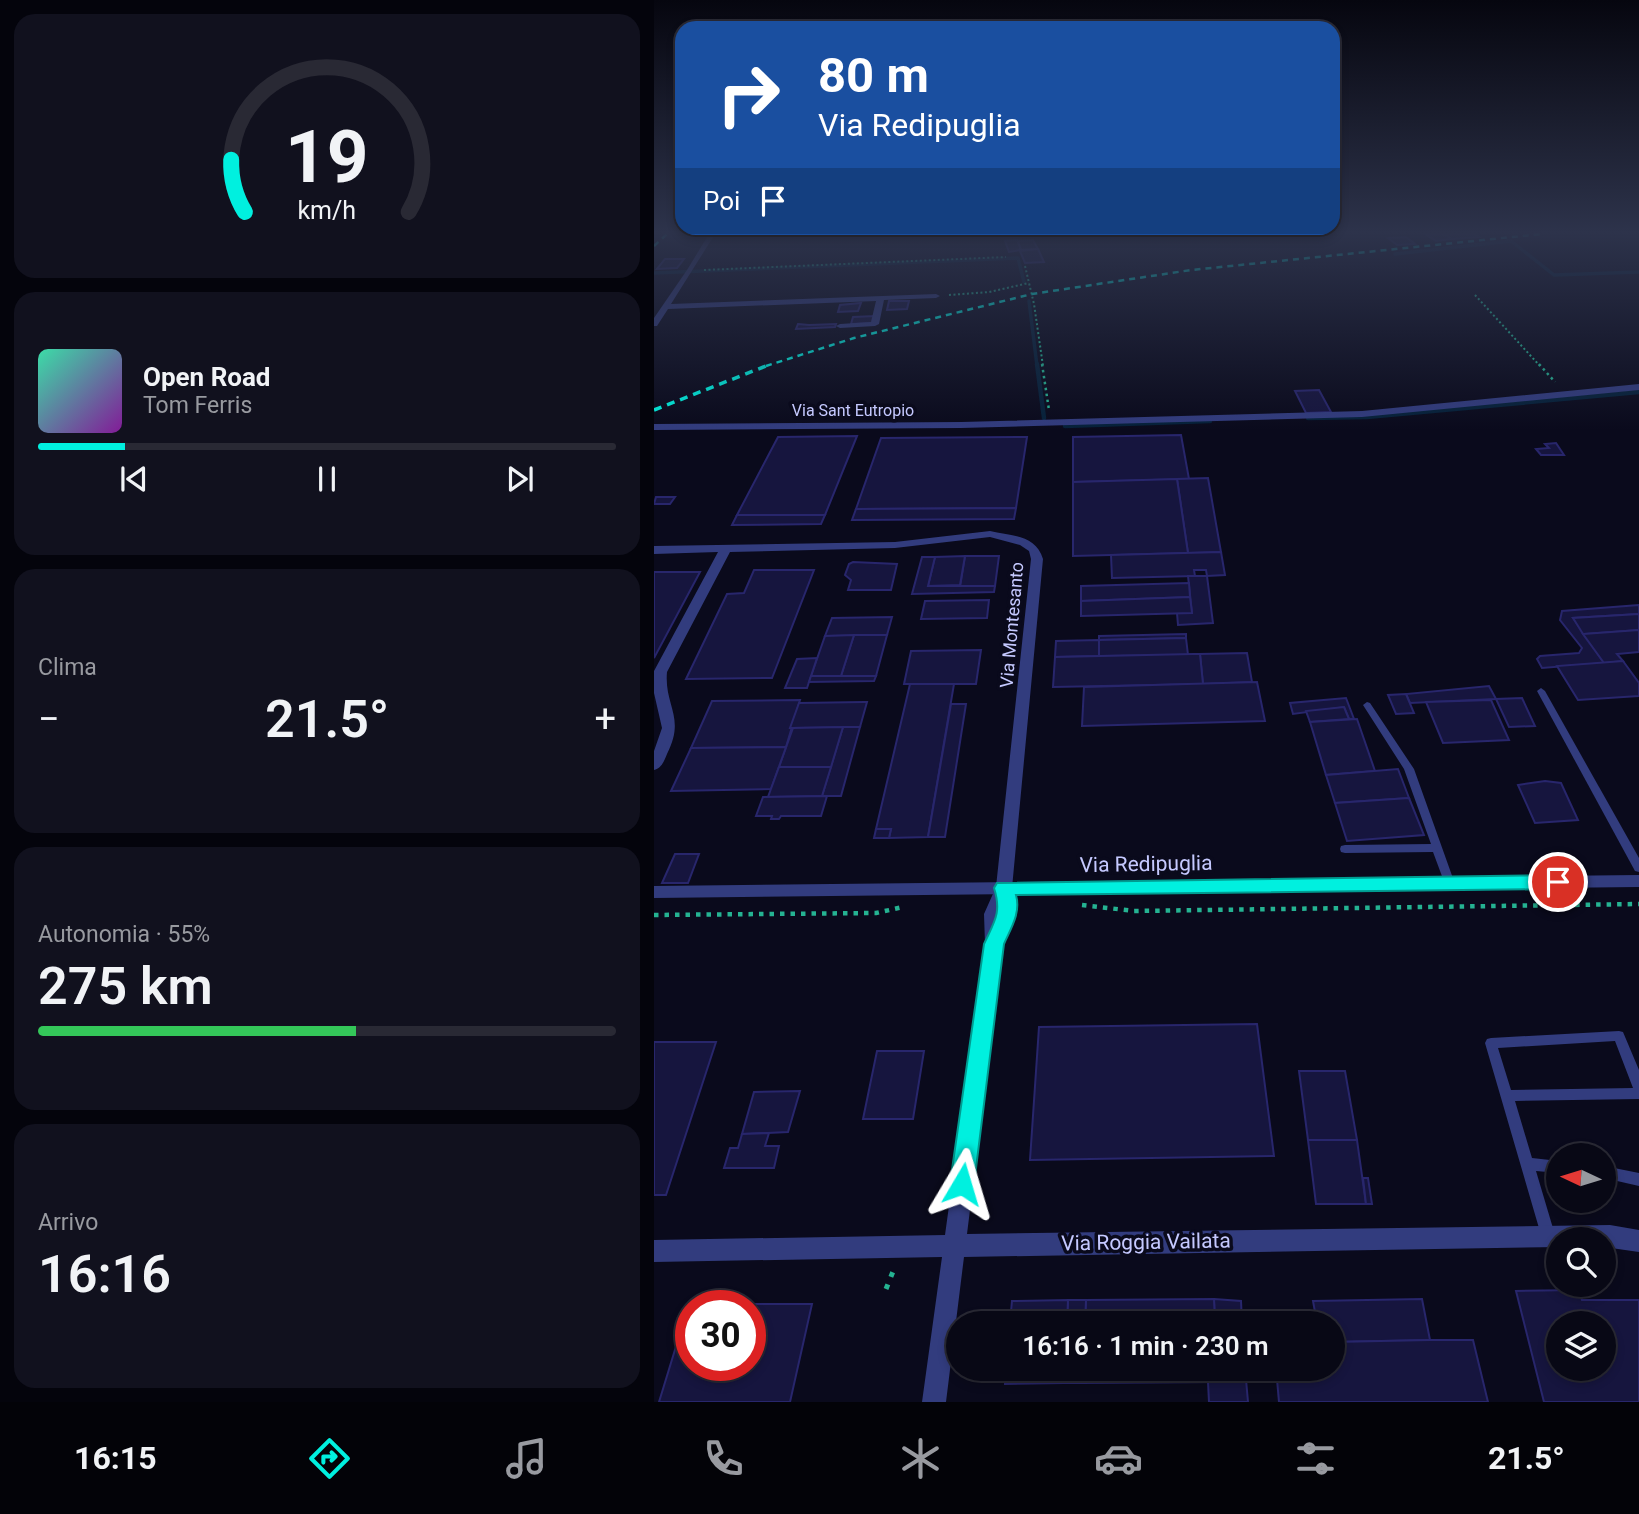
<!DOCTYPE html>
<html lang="it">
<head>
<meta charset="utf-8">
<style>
	body { margin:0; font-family:Roboto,sans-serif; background:#11111e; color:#f1f3f6; height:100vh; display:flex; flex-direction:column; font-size:26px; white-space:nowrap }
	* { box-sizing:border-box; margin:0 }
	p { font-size:23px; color:#989aa0 }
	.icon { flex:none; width:38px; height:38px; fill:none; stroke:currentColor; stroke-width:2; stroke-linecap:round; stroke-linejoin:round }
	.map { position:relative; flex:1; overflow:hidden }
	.drawer { display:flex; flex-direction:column; gap:14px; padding:14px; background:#04040c; width:654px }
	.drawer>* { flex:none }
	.guide { position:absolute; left:21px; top:21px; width:665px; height:214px; border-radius:21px; box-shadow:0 4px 10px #0003,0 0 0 2px #292934; background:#1a4fa0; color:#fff; overflow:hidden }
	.needle { width:46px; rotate:274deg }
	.tools { position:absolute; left:892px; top:1143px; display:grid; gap:14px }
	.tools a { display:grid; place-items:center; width:70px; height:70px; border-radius:50%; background:#080815; box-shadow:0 4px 10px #0003,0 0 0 2px #292934; font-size:35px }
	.speed { position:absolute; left:21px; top:1290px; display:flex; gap:14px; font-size:35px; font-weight:700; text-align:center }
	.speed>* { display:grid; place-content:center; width:91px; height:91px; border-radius:50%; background:#080815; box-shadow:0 4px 10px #0003,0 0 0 2px #292934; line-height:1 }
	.speed .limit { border:10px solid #d22; background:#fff; color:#111 }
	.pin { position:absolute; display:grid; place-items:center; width:60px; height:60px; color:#fff; margin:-30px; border:4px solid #fff; border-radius:50%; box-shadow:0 2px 7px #0007 }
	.me { position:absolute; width:77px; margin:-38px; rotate:7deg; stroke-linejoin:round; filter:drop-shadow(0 0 5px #0008) }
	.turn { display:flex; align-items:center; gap:24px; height:147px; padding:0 28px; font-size:32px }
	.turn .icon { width:91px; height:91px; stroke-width:2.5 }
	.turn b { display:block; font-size:49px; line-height:60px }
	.then { display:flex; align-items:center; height:66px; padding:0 28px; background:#0003; gap:14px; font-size:26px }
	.big { font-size:52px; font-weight:600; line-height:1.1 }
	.drawer .tile { flex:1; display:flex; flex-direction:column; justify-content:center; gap:10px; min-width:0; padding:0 24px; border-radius:21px; background:#11111e }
	.drawer .dial { align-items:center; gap:0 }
	.dial svg { height:182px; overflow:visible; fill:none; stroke:#292934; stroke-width:7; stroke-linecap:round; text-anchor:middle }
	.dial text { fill:#f1f3f6; stroke:none }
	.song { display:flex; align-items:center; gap:21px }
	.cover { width:84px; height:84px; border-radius:10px; background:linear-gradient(135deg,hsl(160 70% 55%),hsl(290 70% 35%)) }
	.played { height:7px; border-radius:4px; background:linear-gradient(90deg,#00f0df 15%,#292934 15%) }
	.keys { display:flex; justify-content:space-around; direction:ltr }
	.heat { display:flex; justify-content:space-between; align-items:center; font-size:38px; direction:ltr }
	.charge { height:10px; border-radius:5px; background:linear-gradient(90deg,#34c759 55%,#292934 0) }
	.trip { position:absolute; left:292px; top:1311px; width:399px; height:70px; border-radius:35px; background:#080815; box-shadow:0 4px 10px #0003,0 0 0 2px #292934; font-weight:600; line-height:70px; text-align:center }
	.tabs { display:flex; height:112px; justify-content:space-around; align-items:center; background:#030308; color:#989aa0 }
	.tabs .icon { width:49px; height:49px }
	.tabs .active { color:#00f0df }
	.tabs b { font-size:32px; color:#f1f3f6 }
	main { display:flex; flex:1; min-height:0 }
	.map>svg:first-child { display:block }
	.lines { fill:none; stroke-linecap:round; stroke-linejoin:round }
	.stream-far1 { stroke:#06213a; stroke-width:3.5 }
	.stream { stroke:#06213a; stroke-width:4.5 }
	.building { fill:#16153e; stroke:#28266c; stroke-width:2; fill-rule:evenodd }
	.path-far3 { stroke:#25b392; stroke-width:2; stroke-dasharray:2 2.5; stroke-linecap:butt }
	.path-far2 { stroke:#25b392; stroke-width:2.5; stroke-dasharray:2.5 3.5; stroke-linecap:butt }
	.path-far1 { stroke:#25b392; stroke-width:4.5; stroke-dasharray:4.5 6; stroke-linecap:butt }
	.path { stroke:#25b392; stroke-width:5; stroke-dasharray:5 8; stroke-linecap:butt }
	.service { fill:#323c7e; fill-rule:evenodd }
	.minor { fill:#323c7e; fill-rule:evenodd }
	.tertiary { fill:#323c7e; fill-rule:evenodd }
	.rail-far1 { stroke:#00f0df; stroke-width:2.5; stroke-dasharray:6 5; stroke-linecap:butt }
	.rail { stroke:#00f0df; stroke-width:3.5; stroke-dasharray:8 6; stroke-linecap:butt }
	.route { fill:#00f0df; stroke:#009c91; stroke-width:2 }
	.labels { text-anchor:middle; stroke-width:7; stroke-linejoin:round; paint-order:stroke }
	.far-street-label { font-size:16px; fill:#c5c9ff; stroke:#0a0a1c }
	.street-label { font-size:18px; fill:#c5c9ff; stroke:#0a0a1c }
	.near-street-label { font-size:21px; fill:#c5c9ff; stroke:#0a0a1c }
</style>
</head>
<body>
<main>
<section class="drawer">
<div class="tile dial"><svg viewBox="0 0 100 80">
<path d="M14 69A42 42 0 1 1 86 69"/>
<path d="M14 69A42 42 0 0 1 8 46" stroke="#00f0df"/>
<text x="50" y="56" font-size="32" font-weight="700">19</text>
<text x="50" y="72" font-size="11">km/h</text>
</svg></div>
<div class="tile">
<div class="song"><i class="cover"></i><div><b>Open Road</b><p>Tom Ferris</p></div></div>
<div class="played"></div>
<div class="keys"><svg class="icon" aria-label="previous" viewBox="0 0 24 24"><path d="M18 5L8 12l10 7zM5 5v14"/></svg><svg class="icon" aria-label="pause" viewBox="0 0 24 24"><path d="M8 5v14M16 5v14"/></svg><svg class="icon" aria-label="next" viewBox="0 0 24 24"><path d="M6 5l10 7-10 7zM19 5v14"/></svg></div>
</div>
<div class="tile"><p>Clima</p>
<div class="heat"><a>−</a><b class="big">21.5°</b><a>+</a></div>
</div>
<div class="tile"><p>Autonomia · 55%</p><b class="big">275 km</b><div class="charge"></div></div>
<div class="tile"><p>Arrivo</p><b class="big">16:16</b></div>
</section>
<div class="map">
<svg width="985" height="1402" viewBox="0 0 985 1402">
	<rect width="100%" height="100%" fill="#0a0a1c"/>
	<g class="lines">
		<g class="stream-far1">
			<polyline points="741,254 857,241 900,275 985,272"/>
			<polyline points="0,273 364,258 370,282"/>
			<polyline points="375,301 383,366"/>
		</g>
		<g class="stream">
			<polyline points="383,364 390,418"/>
			<polyline points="654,418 713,417 985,392"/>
			<polyline points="411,426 556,421"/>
		</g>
	</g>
	<g class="building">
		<polygon points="771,234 789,234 798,239 782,241"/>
		<polygon points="789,234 820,234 825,237 798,239"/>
		<polygon points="752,237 761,244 743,245 734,238"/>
		<polygon points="363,240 367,250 355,252 351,241"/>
		<polygon points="379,240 384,249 367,250 364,241"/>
		<polygon points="384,249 390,262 371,263 366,251"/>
		<polygon points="11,259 30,259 23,268 3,269"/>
		<polygon points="235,301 255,301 253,309 233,310"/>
		<polygon points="207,303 204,311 184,312 186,305"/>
		<polygon points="221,316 220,323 197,324 199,317"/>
		<polygon points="144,324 155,325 182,324 181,327 142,329"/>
		<polygon points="665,390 677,412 652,413 641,391"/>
		<polygon points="527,435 535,479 419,482 419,437"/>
		<polygon points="203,436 171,515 83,515 124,437"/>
		<polygon points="373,437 362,508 202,509 227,438"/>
		<polygon points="902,443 910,455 887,455 882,449 895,448 891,444"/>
		<polygon points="554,478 567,552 534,553 523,479"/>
		<polygon points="523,479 534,553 419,556 419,482"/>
		<polygon points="2,497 21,497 16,504 0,504"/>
		<polygon points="362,508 360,519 198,520 202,509"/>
		<polygon points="83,515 171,515 167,524 78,525"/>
		<polygon points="567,552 571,575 553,576 552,570 540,570 541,576 458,578 457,555"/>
		<polygon points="311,556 345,556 341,586 306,587"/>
		<polygon points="311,556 306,585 274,586 281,557"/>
		<polygon points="268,557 281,557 274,586 341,586 340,592 258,594"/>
		<polygon points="199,562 243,564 237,590 194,590 197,580 191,575 195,564"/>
		<polygon points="100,570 160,570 118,678 32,679 73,594 90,593"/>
		<polygon points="0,572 46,572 0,658"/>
		<polygon points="534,576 553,576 559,623 524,625 523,613 538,613"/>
		<polygon points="535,583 536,597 427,601 427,586"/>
		<polygon points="536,597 538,613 427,616 427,601"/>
		<polygon points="335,600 333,618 267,619 271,601"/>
		<polygon points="985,605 985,614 919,618 950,663 888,668 883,659 886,656 925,653 928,648 906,620 908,611"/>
		<polygon points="985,614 985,630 929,634 919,618"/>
		<polygon points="238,617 233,635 171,636 178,618"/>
		<polygon points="985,630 985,652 963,654 969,661 950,663 929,634"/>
		<polygon points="532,634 532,638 445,640 445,636"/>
		<polygon points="200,635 233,635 222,676 187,676"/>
		<polygon points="200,635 187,676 157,676 171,636"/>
		<polygon points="532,638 534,655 445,656 445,640"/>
		<polygon points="445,640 445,656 401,657 402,641"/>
		<polygon points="327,650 322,684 250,684 257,651"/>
		<polygon points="593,653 598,682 549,684 546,654"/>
		<polygon points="539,654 546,654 549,684 399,687 401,657"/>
		<polygon points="163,658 153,688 131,688 143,659"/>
		<polygon points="969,661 985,683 985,696 924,700 903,666"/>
		<polygon points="157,676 222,676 220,681 155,682"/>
		<polygon points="603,682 611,721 428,726 430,687"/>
		<polygon points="256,684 300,684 274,837 235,838 237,829 222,829"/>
		<polygon points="835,686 842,699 756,703 752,694"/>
		<polygon points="752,694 760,713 742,714 734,695"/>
		<polygon points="692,698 700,719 695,719 690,707 639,714 636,703"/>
		<polygon points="868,698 881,726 855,727 842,699"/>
		<polygon points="146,700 132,747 37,748 58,701"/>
		<polygon points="837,700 855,740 789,743 772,702"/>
		<polygon points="210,702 213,702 206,727 136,728 145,703"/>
		<polygon points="297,704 312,704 291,837 274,837"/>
		<polygon points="690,707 695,719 656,722 652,711"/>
		<polygon points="703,719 721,771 672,775 656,722"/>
		<polygon points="189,727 206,727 187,796 168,796"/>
		<polygon points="189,727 177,767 125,767 139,728"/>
		<polygon points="132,747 117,789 17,791 37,748"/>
		<polygon points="125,767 177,767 168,796 114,797"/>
		<polygon points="744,769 755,798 681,803 672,775"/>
		<polygon points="891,781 907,783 924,820 881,823 864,785"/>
		<polygon points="173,796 167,816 127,816 125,819 117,819 118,816 102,816 109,797"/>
		<polygon points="755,798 770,835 693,841 681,803"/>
		<polygon points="222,829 237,829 235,838 220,838"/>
		<polygon points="21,854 45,854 34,883 8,883"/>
		<polygon points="603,1024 620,1156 376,1160 385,1027"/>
		<polygon points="0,1042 62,1042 12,1195 0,1195"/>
		<polygon points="223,1051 270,1051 259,1119 209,1119"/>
		<polygon points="645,1071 691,1071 703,1140 654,1140"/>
		<polygon points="146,1091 134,1132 88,1134 100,1092"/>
		<polygon points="115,1133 111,1146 125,1146 120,1168 70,1168 76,1148 84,1148 88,1134"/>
		<polygon points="654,1140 703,1140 712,1204 662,1204"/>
		<polygon points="709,1178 714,1178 718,1204 712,1204"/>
		<path d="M925 1290 928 1300H985V1402H890L862 1291ZM905 1323H950V1368H905Z"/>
		<polygon points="560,1299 587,1301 588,1323 561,1323"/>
		<polygon points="560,1299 561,1323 431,1323 432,1300"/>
		<polygon points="768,1299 776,1340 679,1342 679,1323 663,1323 659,1301"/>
		<polygon points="414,1300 432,1300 431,1323 413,1323"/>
		<polygon points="414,1300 413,1323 356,1323 358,1301"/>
		<path d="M35 1304H158L136 1402H5ZM37 1306H96V1365H37Z"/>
		<polygon points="776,1340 819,1340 834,1402 625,1402 622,1368 679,1368 679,1342"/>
		<polygon points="352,1368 410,1368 410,1383 351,1384"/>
		<rect x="410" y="1368" width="19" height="15"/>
		<polygon points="429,1368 563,1368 564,1382 429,1383"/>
		<polygon points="563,1368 591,1368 594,1402 555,1402 554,1382 564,1382"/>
	</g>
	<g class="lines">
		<g class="path-far3">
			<polyline points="363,234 363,237"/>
			<polyline points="371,266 380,304 389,366"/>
			<polyline points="50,270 352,257"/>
			<polyline points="295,295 335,292 375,283"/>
			<polyline points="821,295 886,366"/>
		</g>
		<g class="path-far2">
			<polyline points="388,364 395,410"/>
			<polyline points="885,364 901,382"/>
		</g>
		<g class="path-far1">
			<polyline points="428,905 480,911 985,904"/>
			<polyline points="0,915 222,913 249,907"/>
		</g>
		<polyline class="path" points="232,1289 240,1269"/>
		<g class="service">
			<polygon points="887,688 891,691 985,858 985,872 981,871 883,691"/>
			<polygon points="713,702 716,703 760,769 801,884 800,887 796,888 792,887 779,852 691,853 687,852 686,849 687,846 691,845 777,844 750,769 709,705"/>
			<path d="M965 1031 969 1032 985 1070V1099L861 1101 878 1158 905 1161V1173L882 1171 901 1235 899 1240 894 1242 889 1240 887 1235 831 1043 833 1039 837 1038ZM961 1041 979 1088 857 1090 844 1048Z"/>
			<polygon points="950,1166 985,1173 985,1186 950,1178"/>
		</g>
		<g class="minor">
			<polygon points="55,234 61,234 17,304 282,294 286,296 282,298 230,300 225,324 221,326 186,328 182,326 186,324 217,322 222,301 14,309 3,326 0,326 0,318 33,270"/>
			<polygon points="985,384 985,390 708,417 307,428 0,430 0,424 307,422 708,411"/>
			<path d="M336 531C358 536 382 535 389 559L358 888 362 911 349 944 313 1234 956 1225 985 1230V1252L950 1247V1239H905V1247L310 1257 292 1402H268L288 1257 0 1262V1240L291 1235 331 944 330 914 342 887 377 559 375 551 366 545 336 537 241 548 76 552 13 672C10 706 32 717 13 754 10 761 8 768 0 770V751L8 728 0 693V671L64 552 0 554V546L241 542Z"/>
		</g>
		<polygon class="tertiary" points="985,875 985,887 0,898 0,886"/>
		<g class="rail-far1">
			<polyline points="0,246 13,234"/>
			<polyline points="112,366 200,338 378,294 537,270 887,234"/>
		</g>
		<polyline class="rail" points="0,410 117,364"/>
	</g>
	<linearGradient id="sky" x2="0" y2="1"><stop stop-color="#06060f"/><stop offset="0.54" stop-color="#2d334b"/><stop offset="1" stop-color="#2d334b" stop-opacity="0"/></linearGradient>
	<rect width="985" height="430" fill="url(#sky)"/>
	<path class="route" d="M904 875 911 877 913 882 911 887 904 889 362 895C367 913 357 928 350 944L320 1184 317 1192 308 1195 299 1192 296 1184 330 944C340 922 348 913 340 888L343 883Z"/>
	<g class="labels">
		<g class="far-street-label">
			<text x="199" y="416">Via Sant Eutropio</text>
		</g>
		<g class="street-label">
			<text transform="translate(358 625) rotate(-85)" y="6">Via Montesanto</text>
		</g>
		<g class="near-street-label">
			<text transform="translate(492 864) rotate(-1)" y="7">Via Redipuglia</text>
			<text transform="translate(492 1242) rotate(-1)" y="7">Via Roggia Vailata</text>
		</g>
	</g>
</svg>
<div class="tools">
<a><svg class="needle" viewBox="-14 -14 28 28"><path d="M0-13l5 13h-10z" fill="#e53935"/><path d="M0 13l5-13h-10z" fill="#989aa0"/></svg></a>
<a><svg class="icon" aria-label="search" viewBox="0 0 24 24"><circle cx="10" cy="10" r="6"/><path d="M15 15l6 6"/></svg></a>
<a><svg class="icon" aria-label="layers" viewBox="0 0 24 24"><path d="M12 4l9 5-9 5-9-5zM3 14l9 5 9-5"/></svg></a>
</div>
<div class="speed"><div class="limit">30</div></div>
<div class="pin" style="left:904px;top:882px;background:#d93025"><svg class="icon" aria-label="arrive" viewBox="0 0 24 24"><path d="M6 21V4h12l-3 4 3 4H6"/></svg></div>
<svg class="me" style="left:308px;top:1184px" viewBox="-20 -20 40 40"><path d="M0-17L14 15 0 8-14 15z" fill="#00f0df" stroke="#fff" stroke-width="4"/></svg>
<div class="trip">16:16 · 1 min · 230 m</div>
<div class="guide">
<div class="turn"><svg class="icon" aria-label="right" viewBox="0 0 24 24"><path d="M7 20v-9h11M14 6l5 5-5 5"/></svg><div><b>80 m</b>Via Redipuglia</div></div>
<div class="then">Poi<svg class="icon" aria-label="arrive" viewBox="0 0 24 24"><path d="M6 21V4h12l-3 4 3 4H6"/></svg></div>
</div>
</div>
</main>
<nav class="tabs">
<b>16:15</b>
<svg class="icon active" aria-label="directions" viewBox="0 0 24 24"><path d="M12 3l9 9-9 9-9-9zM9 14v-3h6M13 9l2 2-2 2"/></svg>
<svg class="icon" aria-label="music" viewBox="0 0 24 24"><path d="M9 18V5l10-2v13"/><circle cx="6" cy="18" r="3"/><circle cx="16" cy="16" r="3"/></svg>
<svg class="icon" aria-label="phone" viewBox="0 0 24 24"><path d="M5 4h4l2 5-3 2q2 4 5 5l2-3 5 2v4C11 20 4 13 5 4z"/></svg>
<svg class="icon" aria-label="climate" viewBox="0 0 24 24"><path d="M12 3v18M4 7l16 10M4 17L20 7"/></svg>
<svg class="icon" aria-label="car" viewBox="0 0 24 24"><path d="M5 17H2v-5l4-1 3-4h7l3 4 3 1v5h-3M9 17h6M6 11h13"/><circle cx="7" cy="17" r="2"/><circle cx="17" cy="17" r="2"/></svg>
<svg class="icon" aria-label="filters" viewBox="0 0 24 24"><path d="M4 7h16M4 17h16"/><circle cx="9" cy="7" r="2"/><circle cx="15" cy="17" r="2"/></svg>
<b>21.5°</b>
</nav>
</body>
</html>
